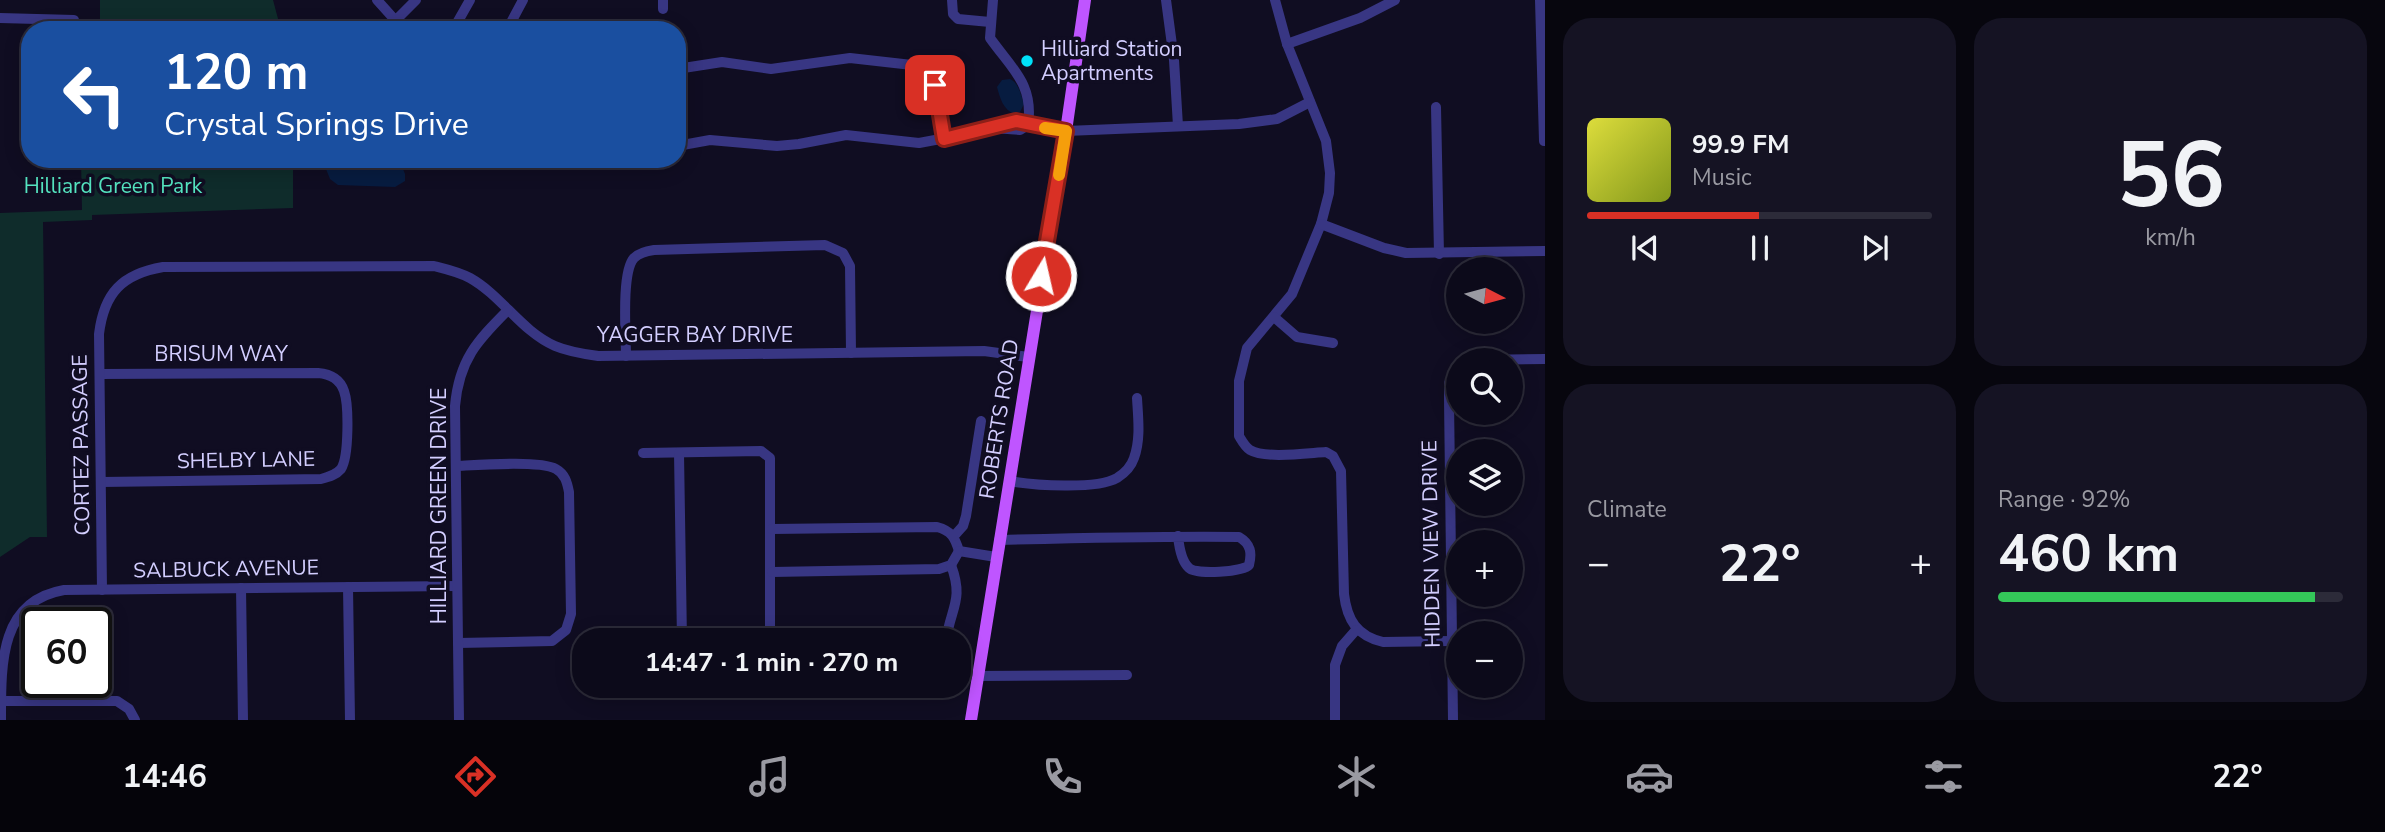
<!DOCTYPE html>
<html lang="en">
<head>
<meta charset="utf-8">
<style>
	body { margin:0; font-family:"Nunito Sans",sans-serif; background:#151323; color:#f1f3f6; height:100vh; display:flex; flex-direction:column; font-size:26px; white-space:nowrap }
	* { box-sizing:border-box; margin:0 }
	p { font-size:23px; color:#9a9aa2 }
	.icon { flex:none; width:38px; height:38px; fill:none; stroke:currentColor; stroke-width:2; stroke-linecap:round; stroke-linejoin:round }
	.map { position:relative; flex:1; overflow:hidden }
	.details { display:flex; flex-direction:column; gap:18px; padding:18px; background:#07060e; width:840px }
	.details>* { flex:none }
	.banner { position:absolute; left:21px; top:21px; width:665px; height:147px; border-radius:28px; box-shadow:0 4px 18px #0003,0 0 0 2px #2c2b39; background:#1a4fa0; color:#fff; overflow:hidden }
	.needle { width:46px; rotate:96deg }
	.controls { position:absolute; left:1446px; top:257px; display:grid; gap:14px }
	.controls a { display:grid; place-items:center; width:77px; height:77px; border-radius:50%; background:#0c0a1a; box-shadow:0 4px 18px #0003,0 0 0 2px #2c2b39; font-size:35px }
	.speed { position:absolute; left:21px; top:607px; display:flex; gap:14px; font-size:35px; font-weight:700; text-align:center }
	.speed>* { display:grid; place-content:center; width:91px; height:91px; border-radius:50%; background:#0c0a1a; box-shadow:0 4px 18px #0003,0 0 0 2px #2c2b39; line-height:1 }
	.speed .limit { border:4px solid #111; border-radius:10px; background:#fff; color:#111 }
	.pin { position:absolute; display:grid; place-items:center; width:60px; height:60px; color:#fff; margin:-30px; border-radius:14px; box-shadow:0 4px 10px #0006 }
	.me { position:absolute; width:77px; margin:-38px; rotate:9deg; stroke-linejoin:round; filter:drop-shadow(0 0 5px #0008) }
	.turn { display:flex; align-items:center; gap:24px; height:147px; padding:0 28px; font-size:32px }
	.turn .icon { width:91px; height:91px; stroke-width:2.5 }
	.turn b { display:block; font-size:49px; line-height:60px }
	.big { font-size:52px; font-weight:700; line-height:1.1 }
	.details .tile { flex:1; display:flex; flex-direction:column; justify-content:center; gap:10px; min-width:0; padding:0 24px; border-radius:28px; background:#151323 }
	.details .dial { align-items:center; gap:0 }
	.dial b { font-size:91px; line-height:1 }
	.song { display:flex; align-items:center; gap:21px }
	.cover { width:84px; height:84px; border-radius:10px; background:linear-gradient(135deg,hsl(60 70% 55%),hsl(70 70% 35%)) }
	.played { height:7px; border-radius:4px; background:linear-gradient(90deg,#d93025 50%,#2c2b39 50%) }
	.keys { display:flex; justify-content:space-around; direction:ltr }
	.heat { display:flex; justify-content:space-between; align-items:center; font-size:38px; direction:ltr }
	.charge { height:10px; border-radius:5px; background:linear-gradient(90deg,#34c759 92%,#2c2b39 0) }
	.details .tiles { flex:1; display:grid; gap:18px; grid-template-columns:repeat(2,1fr) }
	.trip { position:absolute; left:572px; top:628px; width:399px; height:70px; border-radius:28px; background:#0c0a1a; box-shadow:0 4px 18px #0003,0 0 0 2px #2c2b39; font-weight:700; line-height:70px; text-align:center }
	.tab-bar { display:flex; height:112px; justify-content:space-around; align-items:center; background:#05040a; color:#9a9aa2 }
	.tab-bar .icon { width:49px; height:49px }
	.tab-bar .current { color:#d93025 }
	.tab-bar b { font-size:32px; color:#f1f3f6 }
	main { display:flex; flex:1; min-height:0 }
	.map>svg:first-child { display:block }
	.green { fill:#0f2c2b }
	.water { fill:#071c40 }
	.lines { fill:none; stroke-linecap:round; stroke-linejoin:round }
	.minor { stroke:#383683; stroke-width:10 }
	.major { stroke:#bf55ff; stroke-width:12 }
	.route-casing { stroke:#8d1f18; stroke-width:18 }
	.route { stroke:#d93025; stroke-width:12 }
	.slow { stroke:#f59e0b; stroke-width:12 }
	.poi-dot { fill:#00e1f9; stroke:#100d22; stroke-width:2.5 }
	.labels { text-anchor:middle; stroke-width:7; stroke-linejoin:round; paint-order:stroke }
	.poi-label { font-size:21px; fill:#d3ceff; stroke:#100d22; text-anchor:start }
	.park-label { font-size:21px; fill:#55e4c0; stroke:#100d22 }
	.street-label { font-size:21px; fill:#d3ceff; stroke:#100d22 }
</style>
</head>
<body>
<main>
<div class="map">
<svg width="1545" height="720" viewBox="0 0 1545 720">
	<rect width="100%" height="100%" fill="#100d22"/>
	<g class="green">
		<polygon points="100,0 273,0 281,30 100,30"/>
		<polygon points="81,159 293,159 293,208 92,215 92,220 43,222 47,537 30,537 0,557 0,213 82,210"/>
	</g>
	<g class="water">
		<path d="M1010 79C1019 83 1021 95 1024 104L1020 112 1015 114C1003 110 1000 98 997 87L1002 80Z"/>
		<polygon points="322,159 399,159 405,174 405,181 395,187 338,185 330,179"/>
	</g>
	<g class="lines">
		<g class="minor">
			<polyline points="377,0 404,30"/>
			<polyline points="663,0 663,9"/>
			<polyline points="952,0 953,14 958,19 990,22"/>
			<path d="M993 0 990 38C1012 69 1034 84 1028 125"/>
			<polyline points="1166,0 1174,60 1178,126"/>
			<path d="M1275 0 1287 44 1326 141 1330 173 1329 193 1321 224 1292 294 1247 348 1239 381V436C1242 441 1245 447 1250 450 1265 459 1308 453 1326 452L1333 456 1341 471 1344 594C1347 620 1357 636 1383 642L1451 641"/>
			<polyline points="1540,0 1544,141"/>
			<polyline points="0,18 74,20"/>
			<polyline points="396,20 416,0"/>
			<polyline points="453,30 470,0"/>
			<polyline points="507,30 523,0"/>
			<polyline points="1287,44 1360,18 1395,0"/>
			<polyline points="677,69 722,62 771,69 850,58 912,65 923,69 935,85 944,139"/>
			<polyline points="1436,107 1439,254"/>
			<polyline points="993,128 1020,130 1028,125"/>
			<polyline points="677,146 710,140 777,146 799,144 846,135 919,143 978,132 1002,123 1016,121 1066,131 1239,124 1277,119 1310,102"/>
			<polyline points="1321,224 1384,248 1406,253 1545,251"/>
			<polyline points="1274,317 1297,337 1333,343"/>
			<path d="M626 356C626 336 621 272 634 258 639 253 647 251 654 250L825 245 843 253 850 266 851 353"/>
			<polyline points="1476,360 1545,359"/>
			<path d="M100 374 318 373C330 374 340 379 344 391 349 405 349 457 341 469 336 475 329 477 321 479L101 482"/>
			<polyline points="643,453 761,451 770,458 770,640"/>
			<polyline points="679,453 682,640"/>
			<path d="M456 466C477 465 540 460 556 469 565 474 567 482 569 492L571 614 566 630 552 641 458 643"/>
			<path d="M1009 481C1033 485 1096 490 1117 478 1125 473 1131 467 1134 458 1141 439 1138 417 1137 398"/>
			<path d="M772 529 937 527C952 531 955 538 959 551L996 557"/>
			<polyline points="954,536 963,526 966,516 981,421"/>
			<path d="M999 540C1079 538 1159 536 1239 537 1251 544 1252 553 1249 565 1243 572 1196 575 1189 568 1181 561 1179 546 1178 536"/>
			<polyline points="772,572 939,569 951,565 959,551"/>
			<polyline points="348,587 350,720"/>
			<polyline points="241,588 243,720"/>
			<path d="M102 590 99 334C104 293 122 274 163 267L434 266C446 269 459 272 470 278 502 296 521 331 555 346 569 352 584 354 598 356L984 351 1028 357"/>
			<path d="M946 640C951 607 964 600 951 565"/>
			<polyline points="978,676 1127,675"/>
			<polyline points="1,701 117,701 129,709 135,720"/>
			<path d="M1 720C1 662 0 601 64 590L457 586"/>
			<path d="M459 720 455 406C459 360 477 341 508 310"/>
			<polyline points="1335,720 1335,665 1342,646 1356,630"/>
			<polyline points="1453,720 1449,399 1449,383 1458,368"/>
		</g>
		<polyline class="major" points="971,720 1066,131 1085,0"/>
	</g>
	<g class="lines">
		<defs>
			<polyline id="route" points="935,85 944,139 1016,121 1066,131 1041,276"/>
		</defs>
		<use href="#route" class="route-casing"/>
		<use href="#route" class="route"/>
		<polyline class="slow" points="1045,128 1066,131 1059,175"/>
	</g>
	<circle class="poi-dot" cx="1027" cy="61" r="7"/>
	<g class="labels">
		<g class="poi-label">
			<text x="1041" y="56">Hilliard Station<tspan x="1041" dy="24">Apartments</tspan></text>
		</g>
		<g class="park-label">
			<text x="113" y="193">Hilliard Green Park</text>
		</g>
		<g class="street-label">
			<text x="695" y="342">YAGGER BAY DRIVE</text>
			<text x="221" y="361">BRISUM WAY</text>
			<text transform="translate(999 419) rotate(-81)" y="7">ROBERTS ROAD</text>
			<text transform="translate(81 445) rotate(-91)" y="7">CORTEZ PASSAGE</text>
			<text transform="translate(246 460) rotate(-1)" y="7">SHELBY LANE</text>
			<text transform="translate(439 506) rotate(-90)" y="7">HILLIARD GREEN DRIVE</text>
			<text transform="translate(1431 544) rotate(-91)" y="7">HIDDEN VIEW DRIVE</text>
			<text transform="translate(226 569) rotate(-1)" y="7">SALBUCK AVENUE</text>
		</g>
	</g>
</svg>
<div class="controls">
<a><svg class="needle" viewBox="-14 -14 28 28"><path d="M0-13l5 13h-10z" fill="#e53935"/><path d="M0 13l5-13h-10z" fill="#9a9aa2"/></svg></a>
<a><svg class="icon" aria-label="search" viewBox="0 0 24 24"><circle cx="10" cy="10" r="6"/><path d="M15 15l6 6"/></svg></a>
<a><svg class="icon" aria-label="layers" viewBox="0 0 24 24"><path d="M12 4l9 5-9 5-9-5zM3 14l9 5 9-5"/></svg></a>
<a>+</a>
<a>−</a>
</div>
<div class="speed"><div class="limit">60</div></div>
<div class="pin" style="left:935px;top:85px;background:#d93025"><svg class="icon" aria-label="arrive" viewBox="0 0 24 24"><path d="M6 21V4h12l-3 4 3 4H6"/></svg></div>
<svg class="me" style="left:1041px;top:276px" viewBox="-20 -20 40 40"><circle r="17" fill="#d93025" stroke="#fff" stroke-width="3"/><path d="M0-11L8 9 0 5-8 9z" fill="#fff"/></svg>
<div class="trip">14:47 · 1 min · 270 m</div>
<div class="banner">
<div class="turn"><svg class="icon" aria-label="left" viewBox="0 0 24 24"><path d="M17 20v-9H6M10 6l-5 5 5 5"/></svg><div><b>120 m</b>Crystal Springs Drive</div></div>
</div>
</div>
<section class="details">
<div class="tiles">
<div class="tile">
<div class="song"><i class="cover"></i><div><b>99.9 FM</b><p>Music</p></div></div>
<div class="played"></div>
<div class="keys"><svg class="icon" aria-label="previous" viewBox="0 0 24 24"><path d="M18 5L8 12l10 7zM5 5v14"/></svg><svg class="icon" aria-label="pause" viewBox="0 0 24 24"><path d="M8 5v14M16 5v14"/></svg><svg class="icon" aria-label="next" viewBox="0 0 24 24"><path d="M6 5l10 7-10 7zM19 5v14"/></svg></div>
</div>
<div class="tile dial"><b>56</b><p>km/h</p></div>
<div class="tile"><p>Climate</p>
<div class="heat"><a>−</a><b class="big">22°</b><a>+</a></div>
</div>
<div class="tile"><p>Range · 92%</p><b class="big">460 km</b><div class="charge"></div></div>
</div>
</section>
</main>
<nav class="tab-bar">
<b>14:46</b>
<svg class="icon current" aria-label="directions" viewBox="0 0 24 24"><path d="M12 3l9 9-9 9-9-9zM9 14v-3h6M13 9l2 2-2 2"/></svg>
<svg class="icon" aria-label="music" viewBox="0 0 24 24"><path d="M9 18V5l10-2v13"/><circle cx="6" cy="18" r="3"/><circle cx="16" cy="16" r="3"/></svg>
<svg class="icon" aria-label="phone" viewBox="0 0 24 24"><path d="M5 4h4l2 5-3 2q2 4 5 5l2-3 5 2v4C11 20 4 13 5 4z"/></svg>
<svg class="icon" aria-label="climate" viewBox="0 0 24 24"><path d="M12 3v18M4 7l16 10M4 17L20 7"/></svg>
<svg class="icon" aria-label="car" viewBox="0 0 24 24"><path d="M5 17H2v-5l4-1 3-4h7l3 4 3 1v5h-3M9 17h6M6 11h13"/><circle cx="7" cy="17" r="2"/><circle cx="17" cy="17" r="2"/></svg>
<svg class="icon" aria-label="filters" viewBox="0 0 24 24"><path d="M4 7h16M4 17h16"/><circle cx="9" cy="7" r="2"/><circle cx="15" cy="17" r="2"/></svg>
<b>22°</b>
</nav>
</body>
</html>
